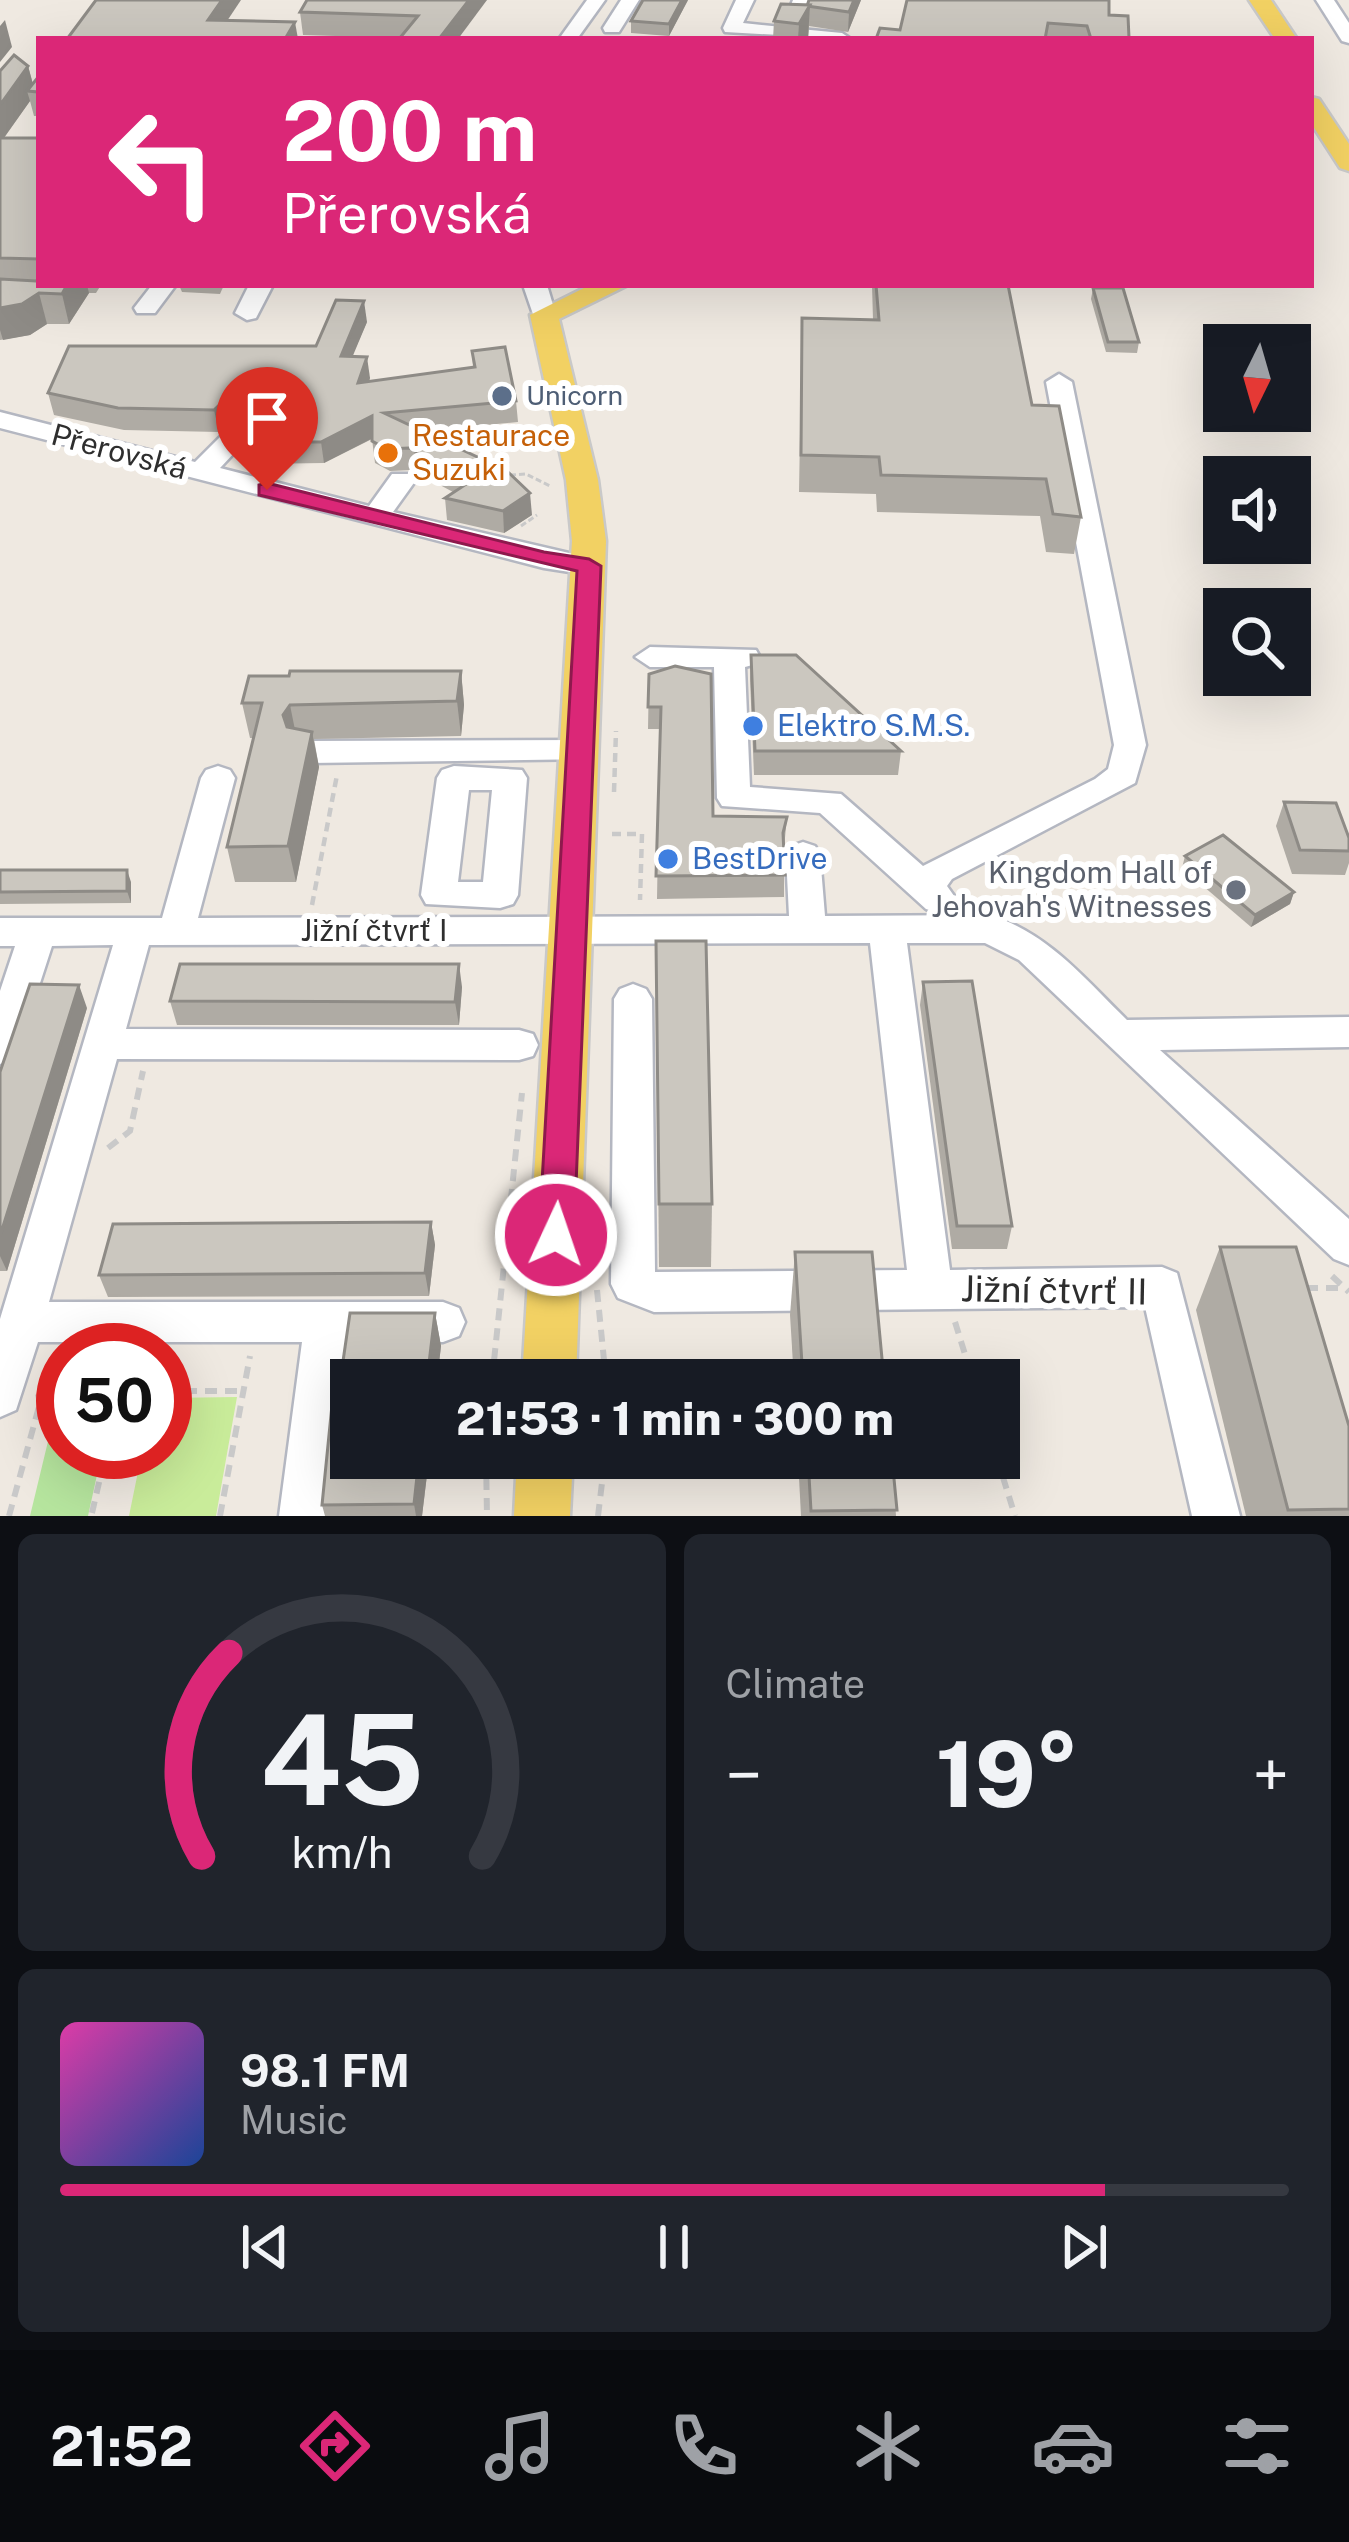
<!DOCTYPE html>
<html lang="en">
<head>
<meta charset="utf-8">
<style>
	body { margin:0; font-family:"Public Sans",sans-serif; background:#20242c; color:#f1f3f6; height:100vh; display:flex; flex-direction:column; font-size:45px; white-space:nowrap }
	* { box-sizing:border-box; margin:0 }
	p { font-size:39px; color:#9ea1a6 }
	.icon { flex:none; width:66px; height:66px; fill:none; stroke:currentColor; stroke-width:2; stroke-linecap:round; stroke-linejoin:round }
	.map { position:relative; height:1516px; overflow:hidden }
	.side { display:flex; flex-direction:column; gap:18px; padding:18px; background:#0d0f14; flex:1 }
	.side>* { flex:none }
	.top-card { position:absolute; left:36px; top:36px; width:1278px; height:252px; border-radius:0px; box-shadow:0 12px 48px #0002; background:#db2777; color:#fff; overflow:hidden }
	.needle { width:78px; rotate:185deg }
	.controls { position:absolute; left:1203px; top:324px; display:grid; gap:24px }
	.controls a { display:grid; place-items:center; width:108px; height:108px; border-radius:0px; background:#171b24; box-shadow:0 12px 48px #0002; font-size:60px }
	.speed { position:absolute; left:36px; top:1323px; display:flex; gap:24px; font-size:60px; font-weight:700; text-align:center }
	.speed>* { display:grid; place-content:center; width:156px; height:156px; border-radius:50%; background:#171b24; box-shadow:0 12px 48px #0002; line-height:1 }
	.speed .limit { border:18px solid #d22; background:#fff; color:#111 }
	.pin { position:absolute; display:grid; place-items:center; width:102px; height:102px; color:#fff; margin:-123px -51px; border-radius:50% 50% 50% 0; rotate:-45deg; box-shadow:0 0 12px #0007 }
	.pin .icon { rotate:45deg }
	.me { position:absolute; width:132px; margin:-66px; rotate:3deg; stroke-linejoin:round; filter:drop-shadow(0 0 9px #0008) }
	.turn { display:flex; align-items:center; gap:42px; height:252px; padding:0 48px; font-size:54px }
	.turn .icon { width:156px; height:156px; stroke-width:2.5 }
	.turn b { display:block; font-size:84px; line-height:102px }
	.big { font-size:90px; font-weight:800; line-height:1.1 }
	.side .widget { flex:1; display:flex; flex-direction:column; justify-content:center; gap:18px; min-width:0; padding:0 42px; border-radius:18px; background:#20242c }
	.side .dial { align-items:center; gap:0 }
	.dial svg { height:312px; overflow:visible; fill:none; stroke:#363941; stroke-width:7; stroke-linecap:round; text-anchor:middle }
	.dial text { fill:#f1f3f6; stroke:none }
	.song { display:flex; align-items:center; gap:36px }
	.cover { width:144px; height:144px; border-radius:18px; background:linear-gradient(135deg,hsl(320 70% 55%),hsl(220 70% 35%)) }
	.played { height:12px; border-radius:6px; background:linear-gradient(90deg,#db2777 85%,#363941 85%) }
	.keys { display:flex; justify-content:space-around; direction:ltr }
	.heat { display:flex; justify-content:space-between; align-items:center; font-size:66px; direction:ltr }
	.side .tiles { flex:1; display:grid; gap:18px; grid-template-columns:1fr 1fr }
	.widget:last-child { grid-column:span 2 }
	.trip { position:absolute; left:330px; top:1359px; width:690px; height:120px; border-radius:0px; background:#171b24; box-shadow:0 12px 48px #0002; font-weight:800; line-height:120px; text-align:center }
	.tab-bar { display:flex; height:192px; justify-content:space-around; align-items:center; background:#090b0e; color:#9ea1a6 }
	.tab-bar .icon { width:84px; height:84px }
	.tab-bar .selected { color:#db2777 }
	.tab-bar b { font-size:54px; color:#f1f3f6 }
	.map>svg:first-child { display:block }
	.green { fill:#b6e59e }
	.pitch { fill:#c9ec9a }
	.lines { fill:none; stroke-linecap:round; stroke-linejoin:round }
	.minor-casing { stroke:#b4b7c1; stroke-width:5 }
	.major-casing { stroke:#c9c9c9; stroke-width:5 }
	.path-far2 { stroke:#c9c9c9; stroke-width:3; stroke-dasharray:6 3; stroke-linecap:butt }
	.path-far1 { stroke:#c9c9c9; stroke-width:4.5; stroke-dasharray:9 6; stroke-linecap:butt }
	.path { stroke:#c9c9c9; stroke-width:6; stroke-dasharray:12 8; stroke-linecap:butt }
	.minor { fill:#fff; fill-rule:evenodd }
	.major { fill:#f2d163; fill-rule:evenodd }
	.wall { fill:#afaba4 }
	.shaded-wall { fill:#8e8b86 }
	.building { fill:#cbc7bf; stroke:#8e8b86; stroke-width:3 }
	.route { fill:#db2777; stroke:#8e194d; stroke-width:3 }
	.service-dot { fill:#5c6f8a; stroke:#fff; stroke-width:4.5 }
	.food-dot { fill:#e8710a; stroke:#fff; stroke-width:4.5 }
	.shop-dot { fill:#3f7fe0; stroke:#fff; stroke-width:4.5 }
	.worship-dot { fill:#6b7280; stroke:#fff; stroke-width:4.5 }
	.labels { text-anchor:middle; stroke-width:12; stroke-linejoin:round; paint-order:stroke }
	.far-service-label { font-size:27px; fill:#4e5e75; stroke:#fff; text-anchor:start }
	.food-label { font-size:30px; fill:#c56008; stroke:#fff; text-anchor:start }
	.street-label { font-size:30px; fill:#2e2e2e; stroke:#fff }
	.shop-label { font-size:30px; fill:#366cbe; stroke:#fff; text-anchor:start }
	.worship-label { font-size:30px; fill:#5b616d; stroke:#fff; text-anchor:end }
	.near-street-label { font-size:36px; fill:#2e2e2e; stroke:#fff }
</style>
</head>
<body>
<div class="map">
<svg width="1349" height="1516" viewBox="0 0 1349 1516">
	<rect width="100%" height="100%" fill="#efe9e1"/>
	<polygon class="green" points="57,1404 63,1404 63,1452 102,1452 88,1516 30,1516"/>
	<polygon class="pitch" points="237,1397 216,1516 129,1516 142,1452 165,1452 165,1398"/>
	<g class="lines">
		<defs>
			<g id="minor">
				<polygon points="587,0 605,0 577,39 559,39"/>
				<polygon points="621,0 639,0 619,32 605,32 603,28"/>
				<polygon points="736,0 754,0 743,23 782,27 793,0 811,0 800,29 842,33 851,39 725,32 723,28"/>
				<polygon points="1316,0 1334,0 1349,23 1349,43 1342,41"/>
				<polygon points="152,285 176,285 155,313 137,313 134,308"/>
				<polygon points="249,285 273,285 256,318 247,320 235,313"/>
				<polygon points="523,285 547,285 556,315 553,320 535,320"/>
				<polygon points="1059,374 1072,382 1146,745 1135,783 952,879 947,886 957,900 952,909 939,913 926,909 820,813 722,806 717,798 714,667 650,667 635,657 650,647 756,650 760,657 756,664 745,667 750,787 841,794 923,866 1095,779 1108,769 1114,745 1046,382"/>
				<polygon points="254,410 267,418 220,468 369,506 392,474 412,474 416,480 393,512 599,560 604,566 589,575 544,568 0,428 0,412 195,462 245,412"/>
				<polygon points="581,740 593,743 597,751 593,759 310,763 298,760 294,752 298,744 310,741"/>
				<path d="M218 766 230 770 235 778 198 918 789 916 786 855 791 846 803 842 815 846 820 855 825 916 990 915C1048 933 1085 979 1127 1020L1349 1017V1047L1160 1050 1349 1219V1265L1334 1259 1019 960 985 943H907L950 1270 1162 1267 1177 1273 1240 1516H1192L1145 1307 654 1312 618 1298 611 1284 614 999 620 989 633 984 646 989 652 999 655 1272 907 1270 870 943 149 945 126 1029 519 1030 533 1034 538 1045 533 1056 519 1060 117 1059 49 1302H443L459 1308 465 1322 459 1336 443 1342H346L327 1516H279L302 1342H38L16 1410 0 1417V1319L113 945 52 946 19 1048 14 1059 0 1064V991L15 946H0V918H162L201 778 206 770Z"/>
				<path d="M454 766 522 770 527 778 518 895 513 904 500 908 426 904 421 895 437 778 442 770ZM469 790H492L483 882H458Z"/>
			</g>
			<g id="major">
				<polygon points="1249,0 1271,0 1297,39 1275,39"/>
				<polygon points="1311,97 1319,99 1349,144 1349,171 1340,168 1311,123"/>
				<polygon points="590,285 628,285 559,319 598,480 606,541 576,1380 522,1380 572,541 566,480 530,315"/>
				<polygon points="517,1458 573,1458 570,1516 514,1516"/>
			</g>
		</defs>
		<use href="#minor" class="minor-casing"/>
		<use href="#major" class="major-casing"/>
		<g class="path-far2">
			<polyline points="510,475 526,474 550,486"/>
			<polyline points="521,526 537,515"/>
		</g>
		<g class="path-far1">
			<polyline points="614,792 616,731"/>
			<polyline points="612,834 642,834 640,900"/>
			<polyline points="312,905 337,775"/>
		</g>
		<g class="path">
			<polyline points="108,1148 130,1131 143,1071"/>
			<polyline points="1332,1276 1349,1292"/>
			<polyline points="1306,1288 1342,1288"/>
			<polyline points="597,1290 606,1380"/>
			<polyline points="955,1322 973,1380"/>
			<polyline points="492,1380 522,1093"/>
			<polyline points="165,1391 243,1391"/>
			<polyline points="486,1458 487,1516"/>
			<polyline points="997,1458 1015,1516"/>
			<polyline points="92,1513 106,1452"/>
			<polyline points="9,1516 40,1403 38,1394"/>
			<polyline points="220,1516 250,1356"/>
			<polyline points="598,1516 605,1458"/>
		</g>
		<use href="#minor" class="minor"/>
		<use href="#major" class="major"/>
	</g>
	<g class="wall">
		<polygon points="487,0 400,38 303,35 300,12"/>
		<polygon points="688,0 669,36 631,33 631,21"/>
		<polygon points="809,0 861,0 848,32 809,26 808,39 773,39 774,21 807,5"/>
		<polygon points="1109,15 1129,38 1166,39 876,39 900,30"/>
		<polygon points="28,66 33,84 39,76 39,116 34,116 30,101 4,138 39,138 39,285 101,285 96,293 89,293 69,324 47,324 30,335 0,340 0,71"/>
		<polygon points="179,285 224,285 220,294 182,292"/>
		<polygon points="872,285 1008,285 1032,405 1081,517 1074,554 1046,552 1040,516 877,512 876,494 799,492 802,318 873,320"/>
		<polygon points="1093,288 1139,342 1137,353 1106,352 1091,299"/>
		<polygon points="367,322 352,356 370,378 369,382 473,367 472,351 516,401 518,422 422,431 532,515 504,533 447,520 445,498 453,492 412,470 390,471 375,463 372,439 324,463 258,464 254,442 258,426 255,411 258,408 256,406 242,409 219,432 124,430 54,415 48,393 316,346"/>
		<polygon points="751,655 901,751 898,775 754,775 750,679"/>
		<polygon points="461,671 464,705 461,736 314,739 319,767 296,882 235,882 227,847 254,738 250,738 242,703"/>
		<polygon points="649,674 713,816 787,817 784,848 784,897 657,899 660,729 648,729"/>
		<polygon points="1284,802 1349,838 1349,863 1345,875 1292,874 1276,826"/>
		<polygon points="1185,856 1294,892 1290,904 1251,927 1182,868"/>
		<polygon points="0,870 131,882 131,903 0,904"/>
		<polygon points="656,941 712,1204 711,1267 659,1267"/>
		<polygon points="923,982 1012,1226 1007,1249 952,1249 920,1005"/>
		<polygon points="462,987 459,1025 177,1025 170,1001"/>
		<polygon points="87,1008 7,1271 0,1271 0,1072"/>
		<polygon points="431,1222 435,1245 429,1296 108,1297 99,1275"/>
		<polygon points="1220,1247 1349,1426 1349,1516 1246,1516 1196,1310"/>
		<polygon points="795,1252 884,1380 794,1380 790,1315"/>
		<polygon points="435,1313 441,1346 437,1380 351,1380 429,1458 422,1516 325,1516 322,1505 341,1375"/>
		<polygon points="798,1458 892,1458 896,1516 801,1516"/>
	</g>
	<g class="shaded-wall">
		<polygon points="222,0 241,0 215,39 208,20"/>
		<polygon points="469,0 487,0 458,39 439,39"/>
		<polygon points="682,0 688,0 669,36 669,24"/>
		<polygon points="854,0 861,0 848,32 849,12"/>
		<polygon points="810,5 808,39 798,39 799,24"/>
		<polygon points="5,20 12,47 0,62 0,26"/>
		<polygon points="295,22 298,39 285,39"/>
		<polygon points="28,66 35,92 27,91 30,101 3,139 0,139 0,105"/>
		<polygon points="67,285 87,285 89,293 69,324 62,294"/>
		<polygon points="39,293 47,324 30,335 3,340 0,330 0,308"/>
		<polygon points="364,301 367,322 344,377 341,356"/>
		<polygon points="367,357 370,378 361,404 358,383"/>
		<polygon points="252,385 256,406 242,409 219,432 214,410 238,387"/>
		<polygon points="372,416 375,437 324,463 321,442"/>
		<polygon points="530,493 532,515 504,533 503,511"/>
		<polygon points="461,671 464,705 461,736 457,701"/>
		<polygon points="290,705 297,740 290,750 283,715"/>
		<polygon points="312,732 319,767 296,882 288,846"/>
		<polygon points="127,870 131,882 131,903 127,891"/>
		<polygon points="1294,892 1290,904 1251,927 1255,915"/>
		<polygon points="459,964 462,987 459,1025 455,1002"/>
		<polygon points="79,985 87,1008 7,1271 0,1256 0,1236"/>
		<polygon points="431,1222 435,1245 429,1296 425,1273"/>
		<polygon points="435,1313 441,1346 437,1380 427,1380"/>
		<polygon points="419,1458 429,1458 422,1516 416,1516 414,1504"/>
	</g>
	<g class="building">
		<polygon points="96,0 222,0 208,20 295,22 285,39 67,39"/>
		<polygon points="307,0 469,0 439,39 399,39 418,16 300,12"/>
		<polygon points="643,0 682,0 669,24 631,21"/>
		<polygon points="809,0 854,0 849,12 807,6"/>
		<polygon points="907,0 1109,0 1109,15 1128,16 1129,38 1166,39 1091,39 1087,26 1048,23 1045,39 876,39 880,28 900,30"/>
		<polygon points="781,4 810,5 799,24 774,21"/>
		<polygon points="14,55 28,66 0,105 0,71"/>
		<polygon points="39,76 39,92 27,91"/>
		<polygon points="0,138 39,138 39,259 0,258"/>
		<polygon points="0,279 36,281 39,279 39,285 67,285 62,294 39,293 22,304 0,308"/>
		<polygon points="876,285 1008,285 1032,405 1059,406 1081,517 1053,514 1046,479 881,475 879,457 801,455 802,318 879,320"/>
		<polygon points="1093,288 1123,288 1139,342 1108,342"/>
		<polygon points="336,300 364,301 341,356 367,357 358,383 475,367 472,351 505,347 516,401 384,413 507,471 530,493 503,511 445,498 471,481 409,448 387,449 372,441 372,416 321,442 254,442 262,411 255,411 268,396 252,385 238,387 214,410 118,408 48,393 69,346 316,346"/>
		<polygon points="751,655 796,655 901,751 755,751"/>
		<polygon points="675,666 711,674 713,816 787,817 783,833 785,875 656,876 661,707 648,707 649,674"/>
		<polygon points="290,671 461,671 457,701 290,705 283,715 287,727 312,732 288,846 227,847 262,703 242,703 249,676 289,676"/>
		<polygon points="1284,802 1336,803 1349,838 1349,851 1300,850"/>
		<polygon points="1223,835 1294,892 1255,915 1185,856"/>
		<polygon points="0,870 127,870 127,891 0,892"/>
		<polygon points="656,941 706,941 712,1204 659,1204"/>
		<polygon points="180,964 459,964 455,1002 170,1001"/>
		<polygon points="972,981 1012,1226 957,1226 923,982"/>
		<polygon points="30,984 79,985 0,1236 0,1072"/>
		<polygon points="431,1222 425,1273 99,1275 113,1224"/>
		<polygon points="1220,1247 1296,1247 1349,1426 1349,1509 1288,1510"/>
		<polygon points="795,1252 872,1252 884,1380 803,1380"/>
		<polygon points="350,1313 435,1313 427,1380 351,1380 351,1458 419,1458 414,1504 322,1505 335,1375 341,1375"/>
		<polygon points="808,1458 892,1458 897,1510 811,1511"/>
	</g>
	<polygon class="route" points="267,483 544,552 589,559 601,566 574,1235 569,1246 556,1251 544,1246 539,1235 577,571 259,495 259,485"/>
	<circle class="service-dot" cx="502" cy="396" r="12"/>
	<circle class="food-dot" cx="388" cy="453" r="12"/>
	<g class="shop-dot">
		<circle cx="753" cy="726" r="12"/>
		<circle cx="668" cy="859" r="12"/>
	</g>
	<circle class="worship-dot" cx="1236" cy="890" r="12"/>
	<g class="labels">
		<g class="far-service-label">
			<text x="526" y="405">Unicorn</text>
		</g>
		<g class="food-label">
			<text x="412" y="446">Restaurace<tspan x="412" dy="34">Suzuki</tspan></text>
		</g>
		<g class="street-label">
			<text transform="translate(119 452) rotate(15)" y="10">Přerovská</text>
			<text x="374" y="941">Jižní čtvrť I</text>
		</g>
		<g class="shop-label">
			<text x="777" y="736">Elektro S.M.S.</text>
			<text x="692" y="869">BestDrive</text>
		</g>
		<g class="worship-label">
			<text x="1212" y="883">Kingdom Hall of<tspan x="1212" dy="34">Jehovah's Witnesses</tspan></text>
		</g>
		<g class="near-street-label">
			<text transform="translate(1054 1290) rotate(1)" y="13">Jižní čtvrť II</text>
		</g>
	</g>
</svg>
<div class="controls">
<a><svg class="needle" viewBox="-14 -14 28 28"><path d="M0-13l5 13h-10z" fill="#e53935"/><path d="M0 13l5-13h-10z" fill="#9ea1a6"/></svg></a>
<a><svg class="icon" aria-label="sound" viewBox="0 0 24 24"><path d="M4 9h4l5-4v14l-5-4H4zM17 9q2 3 0 6"/></svg></a>
<a><svg class="icon" aria-label="search" viewBox="0 0 24 24"><circle cx="10" cy="10" r="6"/><path d="M15 15l6 6"/></svg></a>
</div>
<div class="speed"><div class="limit">50</div></div>
<div class="pin" style="left:267px;top:490px;background:#d93025"><svg class="icon" aria-label="arrive" viewBox="0 0 24 24"><path d="M6 21V4h12l-3 4 3 4H6"/></svg></div>
<svg class="me" style="left:556px;top:1235px" viewBox="-20 -20 40 40"><circle r="17" fill="#db2777" stroke="#fff" stroke-width="3"/><path d="M0-11L8 9 0 5-8 9z" fill="#fff"/></svg>
<div class="trip">21:53 · 1 min · 300 m</div>
<div class="top-card">
<div class="turn"><svg class="icon" aria-label="left" viewBox="0 0 24 24"><path d="M17 20v-9H6M10 6l-5 5 5 5"/></svg><div><b>200 m</b>Přerovská</div></div>
</div>
</div>
<section class="side">
<div class="tiles">
<div class="widget dial"><svg viewBox="0 0 100 80">
<path d="M14 69A42 42 0 1 1 86 69"/>
<path d="M14 69A42 42 0 0 1 21 17" stroke="#db2777"/>
<text x="50" y="56" font-size="32" font-weight="700">45</text>
<text x="50" y="72" font-size="11">km/h</text>
</svg></div>
<div class="widget"><p>Climate</p>
<div class="heat"><a>−</a><b class="big">19°</b><a>+</a></div>
</div>
<div class="widget">
<div class="song"><i class="cover"></i><div><b>98.1 FM</b><p>Music</p></div></div>
<div class="played"></div>
<div class="keys"><svg class="icon" aria-label="previous" viewBox="0 0 24 24"><path d="M18 5L8 12l10 7zM5 5v14"/></svg><svg class="icon" aria-label="pause" viewBox="0 0 24 24"><path d="M8 5v14M16 5v14"/></svg><svg class="icon" aria-label="next" viewBox="0 0 24 24"><path d="M6 5l10 7-10 7zM19 5v14"/></svg></div>
</div>
</div>
</section>
<nav class="tab-bar">
<b>21:52</b>
<svg class="icon selected" aria-label="directions" viewBox="0 0 24 24"><path d="M12 3l9 9-9 9-9-9zM9 14v-3h6M13 9l2 2-2 2"/></svg>
<svg class="icon" aria-label="music" viewBox="0 0 24 24"><path d="M9 18V5l10-2v13"/><circle cx="6" cy="18" r="3"/><circle cx="16" cy="16" r="3"/></svg>
<svg class="icon" aria-label="phone" viewBox="0 0 24 24"><path d="M5 4h4l2 5-3 2q2 4 5 5l2-3 5 2v4C11 20 4 13 5 4z"/></svg>
<svg class="icon" aria-label="climate" viewBox="0 0 24 24"><path d="M12 3v18M4 7l16 10M4 17L20 7"/></svg>
<svg class="icon" aria-label="car" viewBox="0 0 24 24"><path d="M5 17H2v-5l4-1 3-4h7l3 4 3 1v5h-3M9 17h6M6 11h13"/><circle cx="7" cy="17" r="2"/><circle cx="17" cy="17" r="2"/></svg>
<svg class="icon" aria-label="filters" viewBox="0 0 24 24"><path d="M4 7h16M4 17h16"/><circle cx="9" cy="7" r="2"/><circle cx="15" cy="17" r="2"/></svg>
</nav>
</body>
</html>
